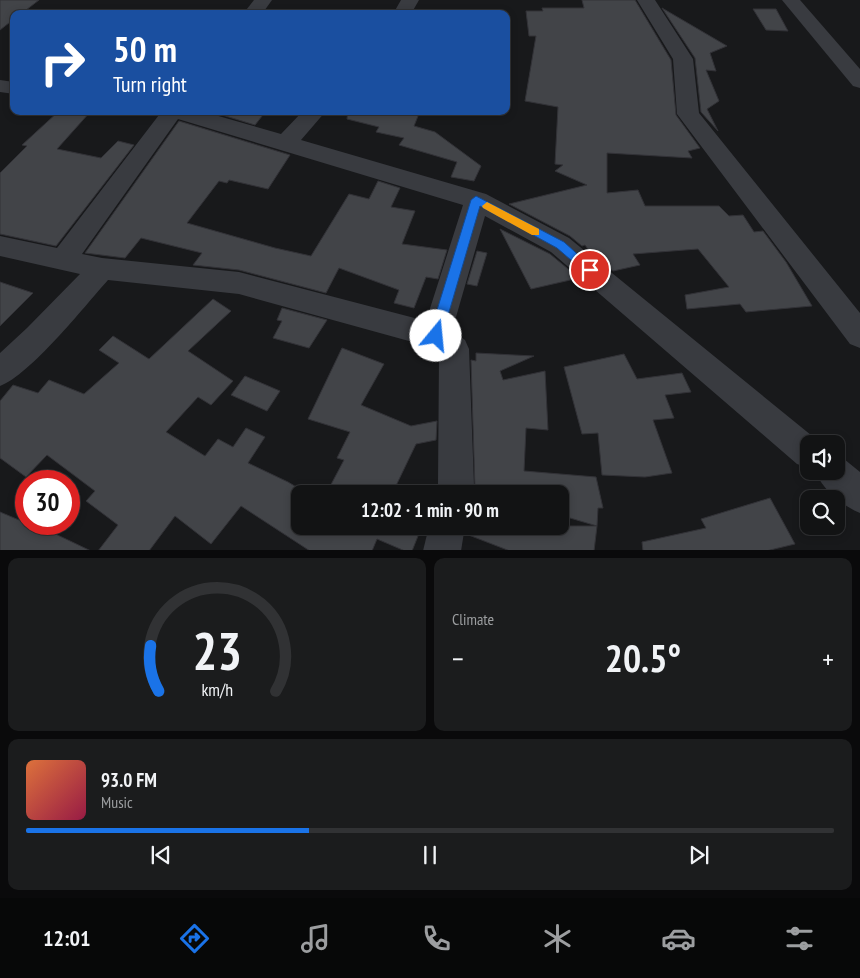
<!DOCTYPE html>
<html lang="en">
<head>
<meta charset="utf-8">
<style>
	body { margin:0; font-family:"PT Sans Narrow",sans-serif; background:#1b1c1d; color:#f1f3f6; height:100vh; display:flex; flex-direction:column; font-size:19px; white-space:nowrap }
	* { box-sizing:border-box; margin:0 }
	p { font-size:16px; color:#9c9ea0 }
	.icon { flex:none; width:28px; height:28px; fill:none; stroke:currentColor; stroke-width:2; stroke-linecap:round; stroke-linejoin:round }
	.map { position:relative; height:550px; overflow:hidden }
	.details { display:flex; flex-direction:column; gap:8px; padding:8px; background:#0a0a0b; flex:1 }
	.details>* { flex:none }
	.banner { position:absolute; left:10px; top:10px; width:500px; height:105px; border-radius:10px; box-shadow:0 2px 8px #0003,0 0 0 1px #313234; background:#1a4fa0; color:#fff; overflow:hidden }
	.controls { position:absolute; left:800px; top:435px; display:grid; gap:10px }
	.controls a { display:grid; place-items:center; width:45px; height:45px; border-radius:10px; background:#121314; box-shadow:0 2px 8px #0003,0 0 0 1px #313234; font-size:25px }
	.speed { position:absolute; left:15px; top:470px; display:flex; gap:10px; font-size:25px; font-weight:700; text-align:center }
	.speed>* { display:grid; place-content:center; width:65px; height:65px; border-radius:50%; background:#121314; box-shadow:0 2px 8px #0003,0 0 0 1px #313234; line-height:1 }
	.speed .limit { border:8px solid #d22; background:#fff; color:#111 }
	.pin { position:absolute; display:grid; place-items:center; width:42px; height:42px; color:#fff; margin:-21px; border:2px solid #fff; border-radius:50%; box-shadow:0 1px 5px #0007 }
	.me { position:absolute; width:55px; margin:-28px; rotate:17deg; stroke-linejoin:round; filter:drop-shadow(0 0 4px #0008) }
	.turn { display:flex; align-items:center; gap:18px; height:105px; padding:0 20px; font-size:22px }
	.turn .icon { width:65px; height:65px; stroke-width:2.5 }
	.turn b { display:block; font-size:35px; line-height:42px }
	.big { font-size:38px; font-weight:700; line-height:1.1 }
	.details .widget { flex:1; display:flex; flex-direction:column; justify-content:center; gap:8px; min-width:0; padding:0 18px; border-radius:10px; background:#1b1c1d }
	.details .dial { align-items:center; gap:0 }
	.dial svg { height:130px; overflow:visible; fill:none; stroke:#313234; stroke-width:7; stroke-linecap:round; text-anchor:middle }
	.dial text { fill:#f1f3f6; stroke:none }
	.song { display:flex; align-items:center; gap:15px }
	.cover { width:60px; height:60px; border-radius:8px; background:linear-gradient(135deg,hsl(20 70% 55%),hsl(340 70% 35%)) }
	.played { height:5px; border-radius:2px; background:linear-gradient(90deg,#1a73e8 35%,#313234 35%) }
	.keys { display:flex; justify-content:space-around; direction:ltr }
	.heat { display:flex; justify-content:space-between; align-items:center; font-size:28px; direction:ltr }
	.details .tiles { flex:1; display:grid; gap:8px; grid-template-columns:1fr 1fr }
	.widget:last-child { grid-column:span 2 }
	.trip { position:absolute; left:291px; top:485px; width:278px; height:50px; border-radius:10px; background:#121314; box-shadow:0 2px 8px #0003,0 0 0 1px #313234; font-weight:700; line-height:50px; text-align:center }
	.tab-bar { display:flex; height:80px; justify-content:space-around; align-items:center; background:#070808; color:#9c9ea0 }
	.tab-bar .icon { width:35px; height:35px }
	.tab-bar .on { color:#1a73e8 }
	.tab-bar b { font-size:22px; color:#f1f3f6 }
	.map>svg:first-child { display:block }
	.building { fill:#424448; stroke:#323237 }
	.lines { fill:none; stroke-linecap:round; stroke-linejoin:round }
	.minor { fill:#393b40; fill-rule:evenodd }
	.route { fill:#1a73e8; stroke:#114b97 }
	.slow { fill:#f59e0b }
</style>
</head>
<body>
<div class="map">
<svg width="860" height="551" viewBox="0 0 860 551">
	<rect width="100%" height="100%" fill="#18191b"/>
	<g class="building">
		<polygon points="0,0 39,0 21,14 14,14 14,19 0,30"/>
		<polygon points="582,0 635,0 671,60 676,115 700,148 688,151 692,158 607,153 607,193 638,190 645,206 719,206 729,216 743,215 754,232 763,231 786,262 812,306 746,312 740,304 687,309 685,295 729,287 698,249 633,254 640,265 613,271 592,255 585,245 582,246 570,236 509,204 587,185 555,171 563,165 555,164 558,107 525,101 536,36 529,36 526,11 543,11 542,8 584,8"/>
		<polygon points="662,8 727,46 710,53 716,71 706,70 719,101 707,109 718,131 701,112 695,58"/>
		<polygon points="753,9 776,9 788,31 766,30"/>
		<polygon points="59,111 91,111 57,149 101,158 118,141 134,145 56,246 0,234 0,173 27,146 22,145"/>
		<polygon points="209,111 266,111 255,125"/>
		<polygon points="348,111 420,111 414,126 435,132 481,166 474,181 451,177 457,162 399,145 404,138 376,132 379,127 347,119"/>
		<polygon points="179,121 290,155 268,189 229,180 227,183 219,181 187,223 275,248 311,256 349,194 369,199 378,181 400,188 391,207 415,211 402,244 447,250 438,279 426,277 414,308 394,303 399,290 339,268 326,293 239,270 193,265 202,253 141,238 125,258 85,253"/>
		<polygon points="500,229 550,254 579,278 531,289"/>
		<polygon points="477,251 487,253 477,286 467,284"/>
		<polygon points="0,282 33,293 0,326"/>
		<polygon points="213,299 231,311 188,351 233,381 211,405 198,397 166,432 205,456 218,439 233,447 246,428 265,437 248,463 288,482 308,494 300,494 300,526 422,526 412,551 405,551 377,539 372,551 310,551 241,506 211,544 175,516 149,551 98,551 118,525 86,501 95,491 47,455 26,477 0,458 0,401 13,385 38,393 49,380 84,394 119,363 99,350 113,336 149,359"/>
		<polygon points="282,308 327,320 309,348 273,338 282,321 277,320"/>
		<polygon points="342,348 384,364 361,405 411,426 437,421 436,440 416,444 392,494 326,494 344,460 337,458 350,432 308,419"/>
		<polygon points="476,353 534,356 500,371 503,380 545,371 548,430 526,428 524,471 596,477 603,508 598,508 597,526 560,515 560,494 492,494 475,489 471,360 476,361"/>
		<polygon points="624,354 637,379 682,373 691,392 665,395 674,418 653,420 672,473 645,477 602,475 598,433 582,434 564,367"/>
		<polygon points="245,376 280,391 267,411 231,395"/>
		<polygon points="770,498 795,544 766,551 643,551 642,542 706,528 701,519"/>
		<polygon points="0,512 43,530 45,529 91,551 0,551"/>
		<polygon points="467,526 597,526 594,551 510,551 466,534"/>
	</g>
	<g class="lines">
		<g class="minor">
			<polygon points="254,0 272,0 262,14 243,14"/>
			<polygon points="401,0 419,0 411,14 393,14"/>
			<polygon points="637,0 655,0 693,59 699,113 860,313 860,348 850,344 677,114 673,59"/>
			<polygon points="782,0 800,0 860,69 860,88 853,86"/>
			<polygon points="0,80 14,82 14,94 0,92"/>
			<path d="M162 111H201L281 134 303 111H326L301 140 486 194 569 238 822 444H809V468L797 464 551 252 485 216 452 331 465 340 469 349 474 485 472 494H436L438 485 439 355 427 346 239 294 108 280C84 307 30 375 0 386V353L27 328 80 274 0 256V236L57 248ZM178 119 463 205 426 321 239 272 102 258 82 254Z"/>
			<path d="M836 456 844 459 860 472V513C841 505 823 490 815 471H836Z"/>
			<polygon points="429,526 465,526 461,551 423,551"/>
		</g>
	</g>
	<polygon class="route" points="476,196 564,242 595,270 590,274 586,273 557,248 480,206 442,336 436,341 429,336 471,200"/>
	<polygon class="slow" points="487,202 539,229 539,235 532,235 483,208 482,206"/>
</svg>
<div class="controls">
<a><svg class="icon" aria-label="sound" viewBox="0 0 24 24"><path d="M4 9h4l5-4v14l-5-4H4zM17 9q2 3 0 6"/></svg></a>
<a><svg class="icon" aria-label="search" viewBox="0 0 24 24"><circle cx="10" cy="10" r="6"/><path d="M15 15l6 6"/></svg></a>
</div>
<div class="speed"><div class="limit">30</div></div>
<div class="pin" style="left:590px;top:270px;background:#d93025"><svg class="icon" aria-label="arrive" viewBox="0 0 24 24"><path d="M6 21V4h12l-3 4 3 4H6"/></svg></div>
<svg class="me" style="left:436px;top:336px" viewBox="-20 -20 40 40"><circle r="19" fill="#fff"/><path d="M0-13L10 11 0 6-10 11z" fill="#1a73e8"/></svg>
<div class="trip">12:02 · 1 min · 90 m</div>
<div class="banner">
<div class="turn"><svg class="icon" aria-label="right" viewBox="0 0 24 24"><path d="M7 20v-9h11M14 6l5 5-5 5"/></svg><div><b>50 m</b>Turn right</div></div>
</div>
</div>
<section class="details">
<div class="tiles">
<div class="widget dial"><svg viewBox="0 0 100 80">
<path d="M14 69A42 42 0 1 1 86 69"/>
<path d="M14 69A42 42 0 0 1 9 41" stroke="#1a73e8"/>
<text x="50" y="56" font-size="32" font-weight="700">23</text>
<text x="50" y="72" font-size="11">km/h</text>
</svg></div>
<div class="widget"><p>Climate</p>
<div class="heat"><a>−</a><b class="big">20.5°</b><a>+</a></div>
</div>
<div class="widget">
<div class="song"><i class="cover"></i><div><b>93.0 FM</b><p>Music</p></div></div>
<div class="played"></div>
<div class="keys"><svg class="icon" aria-label="previous" viewBox="0 0 24 24"><path d="M18 5L8 12l10 7zM5 5v14"/></svg><svg class="icon" aria-label="pause" viewBox="0 0 24 24"><path d="M8 5v14M16 5v14"/></svg><svg class="icon" aria-label="next" viewBox="0 0 24 24"><path d="M6 5l10 7-10 7zM19 5v14"/></svg></div>
</div>
</div>
</section>
<nav class="tab-bar">
<b>12:01</b>
<svg class="icon on" aria-label="directions" viewBox="0 0 24 24"><path d="M12 3l9 9-9 9-9-9zM9 14v-3h6M13 9l2 2-2 2"/></svg>
<svg class="icon" aria-label="music" viewBox="0 0 24 24"><path d="M9 18V5l10-2v13"/><circle cx="6" cy="18" r="3"/><circle cx="16" cy="16" r="3"/></svg>
<svg class="icon" aria-label="phone" viewBox="0 0 24 24"><path d="M5 4h4l2 5-3 2q2 4 5 5l2-3 5 2v4C11 20 4 13 5 4z"/></svg>
<svg class="icon" aria-label="climate" viewBox="0 0 24 24"><path d="M12 3v18M4 7l16 10M4 17L20 7"/></svg>
<svg class="icon" aria-label="car" viewBox="0 0 24 24"><path d="M5 17H2v-5l4-1 3-4h7l3 4 3 1v5h-3M9 17h6M6 11h13"/><circle cx="7" cy="17" r="2"/><circle cx="17" cy="17" r="2"/></svg>
<svg class="icon" aria-label="filters" viewBox="0 0 24 24"><path d="M4 7h16M4 17h16"/><circle cx="9" cy="7" r="2"/><circle cx="15" cy="17" r="2"/></svg>
</nav>
</body>
</html>
